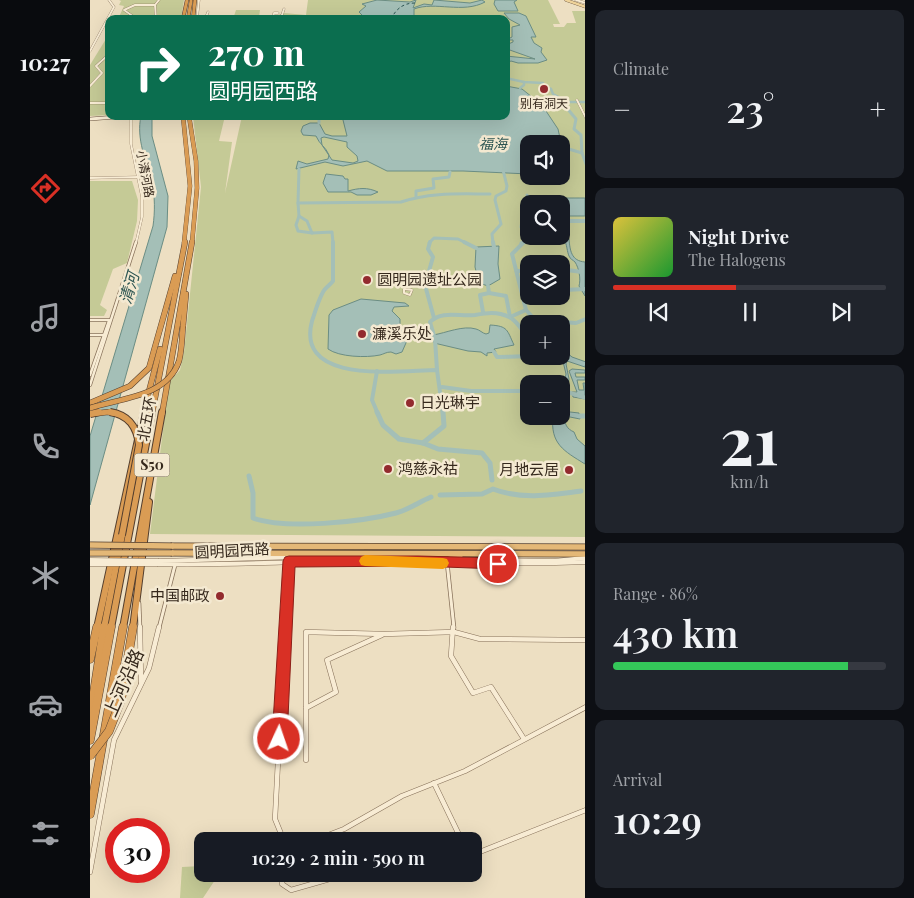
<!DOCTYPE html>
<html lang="en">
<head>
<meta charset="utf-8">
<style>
	body { margin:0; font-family:"Playfair Display","Noto Sans SC",serif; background:#20242c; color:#f1f3f6; height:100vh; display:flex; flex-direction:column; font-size:19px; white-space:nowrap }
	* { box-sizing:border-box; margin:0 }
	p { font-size:16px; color:#9ea1a6 }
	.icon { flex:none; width:28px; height:28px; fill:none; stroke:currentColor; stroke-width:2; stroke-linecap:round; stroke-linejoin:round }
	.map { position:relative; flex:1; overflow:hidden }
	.panel { display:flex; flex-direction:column; gap:10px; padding:10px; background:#0d0f14; width:329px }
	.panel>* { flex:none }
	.banner { position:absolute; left:15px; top:15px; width:405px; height:105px; border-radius:10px; box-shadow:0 5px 20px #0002; background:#0b6e4f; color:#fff; overflow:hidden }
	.controls { position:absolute; left:430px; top:135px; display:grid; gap:10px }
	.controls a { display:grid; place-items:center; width:50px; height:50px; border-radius:10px; background:#171b24; box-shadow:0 5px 20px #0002; font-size:25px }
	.speed { position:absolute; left:15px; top:818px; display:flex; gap:10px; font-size:25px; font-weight:700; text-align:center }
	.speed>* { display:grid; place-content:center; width:65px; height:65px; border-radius:50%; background:#171b24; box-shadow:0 5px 20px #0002; line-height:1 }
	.speed .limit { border:8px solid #d22; background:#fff; color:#111 }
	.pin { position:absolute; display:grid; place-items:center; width:42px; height:42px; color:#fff; margin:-21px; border:2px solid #fff; border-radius:50%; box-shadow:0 1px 5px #0007 }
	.me { position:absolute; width:55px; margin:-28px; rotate:3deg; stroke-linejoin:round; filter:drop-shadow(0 0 4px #0008) }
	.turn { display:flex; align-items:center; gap:18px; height:105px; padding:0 20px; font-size:22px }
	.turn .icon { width:65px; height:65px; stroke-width:2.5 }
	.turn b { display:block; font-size:35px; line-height:42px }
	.big { font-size:38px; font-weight:600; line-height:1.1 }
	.panel .tile { flex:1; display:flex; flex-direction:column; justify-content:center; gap:8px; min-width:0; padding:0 18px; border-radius:10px; background:#20242c }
	.panel .dial { align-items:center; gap:0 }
	.dial b { font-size:65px; line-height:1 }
	.song { display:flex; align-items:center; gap:15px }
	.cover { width:60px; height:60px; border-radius:8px; background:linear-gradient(135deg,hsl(50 70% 55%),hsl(130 70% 35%)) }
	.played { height:5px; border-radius:2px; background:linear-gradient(90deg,#d93025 45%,#363941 45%) }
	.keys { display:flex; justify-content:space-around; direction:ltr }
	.heat { display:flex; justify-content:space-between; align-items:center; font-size:28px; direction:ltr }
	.charge { height:8px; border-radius:4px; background:linear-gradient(90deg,#34c759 86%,#363941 0) }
	.trip { position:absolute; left:104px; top:832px; width:288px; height:50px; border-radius:10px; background:#171b24; box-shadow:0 5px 20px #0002; font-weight:600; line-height:50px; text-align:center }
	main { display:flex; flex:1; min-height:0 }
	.tab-bar { display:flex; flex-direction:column; width:90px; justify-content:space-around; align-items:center; background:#090b0e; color:#9ea1a6 }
	.tab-bar .icon { width:35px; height:35px }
	.tab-bar .selected { color:#d93025 }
	.tab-bar b { font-size:22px; color:#f1f3f6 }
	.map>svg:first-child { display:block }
	.green { fill:#c5ca96; fill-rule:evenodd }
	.water { fill:#a4bfb7; stroke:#6b8d84; fill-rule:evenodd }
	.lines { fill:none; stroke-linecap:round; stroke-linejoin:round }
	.canal-far3 { stroke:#a4bfb7; stroke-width:2.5 }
	.canal-far2 { stroke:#a4bfb7; stroke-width:3 }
	.canal-far1 { stroke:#a4bfb7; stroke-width:4 }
	.canal { stroke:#a4bfb7; stroke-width:5 }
	.river { fill:#a4bfb7; fill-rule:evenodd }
	.ferry { stroke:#2d5552; stroke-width:1; stroke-dasharray:3 2.5; stroke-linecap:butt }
	.pedestrian-casing { stroke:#867059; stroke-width:2.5 }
	.minor-far3-casing { stroke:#867059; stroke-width:2.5 }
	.minor-far2-casing { stroke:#867059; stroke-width:4 }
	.minor-far1-casing { stroke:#867059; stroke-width:4.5 }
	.minor-casing { stroke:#867059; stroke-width:5.5 }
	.tertiary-far1-casing { stroke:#867059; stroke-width:2.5 }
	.tertiary-casing { stroke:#867059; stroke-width:5 }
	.secondary-casing { stroke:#68513d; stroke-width:4 }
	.primary-casing { stroke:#533e2e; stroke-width:3 }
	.trunk-casing { stroke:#533e2e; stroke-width:7 }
	.motorway-far4-casing { stroke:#533e2e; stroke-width:4 }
	.motorway-far3-casing { stroke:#533e2e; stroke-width:4.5 }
	.motorway-far2-casing { stroke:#533e2e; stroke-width:6 }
	.motorway-far1-casing { stroke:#533e2e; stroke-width:8 }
	.motorway-casing { stroke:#533e2e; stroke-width:9 }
	.pedestrian { stroke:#f8ecd4; stroke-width:2 }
	.minor-far3 { stroke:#f8ecd4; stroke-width:2 }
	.minor-far2 { stroke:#f8ecd4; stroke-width:2.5 }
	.minor-far1 { stroke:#f8ecd4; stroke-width:3 }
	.minor { stroke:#f8ecd4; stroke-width:4.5 }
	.tertiary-far1 { stroke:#f8ecd4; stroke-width:2 }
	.tertiary { stroke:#f8ecd4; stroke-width:4 }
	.secondary { stroke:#f8ecd4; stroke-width:3 }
	.primary { stroke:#efd39a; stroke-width:2.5 }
	.trunk { stroke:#e4b877; stroke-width:5.5 }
	.motorway-far4 { stroke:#da9c54; stroke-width:3 }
	.motorway-far3 { stroke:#da9c54; stroke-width:4 }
	.motorway-far2 { stroke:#da9c54; stroke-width:5 }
	.motorway-far1 { stroke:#da9c54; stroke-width:6 }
	.motorway { stroke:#da9c54; stroke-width:8 }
	.tertiary-bridge-casing { stroke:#867059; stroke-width:5; stroke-linecap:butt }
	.trunk-bridge-casing { stroke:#533e2e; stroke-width:7; stroke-linecap:butt }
	.motorway-bridge-far2-casing { stroke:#533e2e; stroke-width:6; stroke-linecap:butt }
	.motorway-bridge-far1-casing { stroke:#533e2e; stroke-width:8; stroke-linecap:butt }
	.motorway-bridge-casing { stroke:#533e2e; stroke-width:9; stroke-linecap:butt }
	.tertiary-bridge { stroke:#f8ecd4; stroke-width:4 }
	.trunk-bridge { stroke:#e4b877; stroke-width:5.5 }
	.motorway-bridge-far2 { stroke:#da9c54; stroke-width:5 }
	.motorway-bridge-far1 { stroke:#da9c54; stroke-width:6 }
	.motorway-bridge { stroke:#da9c54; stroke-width:8 }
	.route { fill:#d93025; stroke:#8d1f18 }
	.slow { fill:#f59e0b }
	.poi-dot { fill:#932b2e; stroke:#f4e9d1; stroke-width:2 }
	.labels { text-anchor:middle; stroke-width:5; stroke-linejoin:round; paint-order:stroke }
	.far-poi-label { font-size:12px; fill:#36291d; stroke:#f4e9d1 }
	.far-street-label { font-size:12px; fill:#36291d; stroke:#f4e9d1 }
	.far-water-label { font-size:14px; font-style:italic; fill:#2d5552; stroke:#f4e9d1 }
	.shield { fill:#f4e9d1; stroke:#6f6353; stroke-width:1 }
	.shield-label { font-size:14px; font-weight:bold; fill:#36291d }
	.poi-label { font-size:15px; fill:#36291d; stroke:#f4e9d1; text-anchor:start }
	.street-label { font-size:15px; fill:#36291d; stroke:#f4e9d1 }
	.water-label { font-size:16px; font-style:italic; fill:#2d5552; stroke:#f4e9d1 }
	.near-street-label { font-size:18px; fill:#36291d; stroke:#f4e9d1 }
</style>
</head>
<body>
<main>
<nav class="tab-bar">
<b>10:27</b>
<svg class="icon selected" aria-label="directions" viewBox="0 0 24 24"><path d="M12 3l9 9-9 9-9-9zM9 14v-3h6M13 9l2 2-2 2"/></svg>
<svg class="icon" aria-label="music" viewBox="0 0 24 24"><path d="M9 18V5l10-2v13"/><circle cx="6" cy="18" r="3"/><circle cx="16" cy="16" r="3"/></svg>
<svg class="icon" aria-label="phone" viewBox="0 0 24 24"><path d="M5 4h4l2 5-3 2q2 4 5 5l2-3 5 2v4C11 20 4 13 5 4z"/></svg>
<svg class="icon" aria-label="climate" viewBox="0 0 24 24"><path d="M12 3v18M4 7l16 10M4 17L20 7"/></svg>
<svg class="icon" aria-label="car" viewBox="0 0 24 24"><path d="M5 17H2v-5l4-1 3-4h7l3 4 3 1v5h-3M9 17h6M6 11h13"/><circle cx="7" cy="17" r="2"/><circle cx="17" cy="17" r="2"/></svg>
<svg class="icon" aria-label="filters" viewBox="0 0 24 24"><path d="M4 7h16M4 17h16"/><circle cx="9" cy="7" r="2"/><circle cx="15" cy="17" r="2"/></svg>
</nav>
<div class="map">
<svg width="496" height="898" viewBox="0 0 496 898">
	<rect width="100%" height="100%" fill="#eddfc2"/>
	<g class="green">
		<polygon points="29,0 94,0 91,19 28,19 34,6 29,5 31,1"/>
		<path d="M218 0H458L470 24H463L464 27H474L477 23H486L482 11H495V537L60 534 79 382 90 370 94 352 111 187 103 116H135L129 141 142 142 135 193 152 116H416V19H127V16H144L146 10H170L169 17H182L194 13 216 15ZM439 144H471V176H439ZM439 204H471V236H439ZM439 264H471V296H439ZM439 324H471V356H439ZM439 384H471V416H439Z"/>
		<polygon points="19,34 19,115 0,116 0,65"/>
		<polygon points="0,181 42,181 48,200 47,221 37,263 23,269 10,305 17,310 14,316 0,316"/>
		<polygon points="112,866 112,874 129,874 113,898 90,898 92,867"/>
	</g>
	<g class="water">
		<path d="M287 0 320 2 326 0 323 8 334 4 342 5 344 0 380 3 392 0 395 2C373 14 345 1 324 9V16L321 19H276L269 12 276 6 272 4Z"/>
		<polygon points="427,0 424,2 428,11 408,11 404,4 405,0"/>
		<polygon points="414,13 429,13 436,16 446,37 441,37 444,43 452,48 451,52 457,60 448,63 428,63 421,61 416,63 416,56 445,59 417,49 416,45 423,42 423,40 416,40 422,37 422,27 430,25 419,19"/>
		<path d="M416 86 432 89 452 105 468 129 472 147 471 149V144H439V174L373 171H297L277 161 253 166 235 162 206 169 208 161 217 164 238 159 239 155C236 147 229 144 226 136L213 135 211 131 213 126 220 123H229L235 134 242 136H257L252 116H352L360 119 365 116H416ZM234 137 257 142V147L267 156 268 161 263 163 242 160 232 145 231 138Z"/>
		<path d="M51 116H62V136L78 196 77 227 0 505V436L63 226C65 212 65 197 62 182 56 160 46 139 51 116Z"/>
		<path d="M236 174 253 176 255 179H258V191C269 188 277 187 288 192L281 195H267L261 192H238L233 183Z"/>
		<polygon points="470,198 495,198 495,216 471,216 471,204 457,204 459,199"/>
		<path d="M471 235 479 239C480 250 481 261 495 262V296L489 286C491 279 489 268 485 262 483 260 480 259 479 256 475 246 479 237 463 236Z"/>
		<polygon points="409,246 408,264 410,279 398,286 389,283 385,267 386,247"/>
		<path d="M271 299 315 303 319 306 304 307 302 311 310 319V329L317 328 319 336 312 352 306 354 301 352C296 352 294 354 290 355 276 358 249 357 238 349L239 315 243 310Z"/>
		<path d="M400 325C418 326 417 330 424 345L404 349 406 352 397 353V356L391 352 378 351 344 343 343 335C356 333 373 325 386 329 390 330 392 333 396 334L399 333Z"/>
		<polygon points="476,352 482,357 496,362 495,367 477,361 476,364 479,379 477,391 473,390 476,374 471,353"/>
		<polygon points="482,369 495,370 495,373 485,373 486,377 495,377 495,380 487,380 489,390 494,390 493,383 495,383 495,399 483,397 482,392 487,392 479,371"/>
		<path d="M471 411 489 413 490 419 475 416C474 424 477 429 484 432L487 439 495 446V464C474 451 460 444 463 416H471Z"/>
	</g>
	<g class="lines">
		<g class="canal-far3">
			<polyline points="416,78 434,82 453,83 454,86 461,89 463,94 476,101 476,108"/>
			<polyline points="430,88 434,85 434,82"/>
			<polyline points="449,102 496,102"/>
		</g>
		<g class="canal-far2">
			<polyline points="476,107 486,119 484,129 491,135 492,153 496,164"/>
			<polyline points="229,116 229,123"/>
			<polyline points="472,147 492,153"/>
			<path d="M209 169 208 203 311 202C340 192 370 194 400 194"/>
			<polyline points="437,195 442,204"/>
			<polyline points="326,197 326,191 344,188 343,179 359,177 360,172"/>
			<polyline points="208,203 209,216 217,221 222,233 242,232 243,243"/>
			<polyline points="209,216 206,225 208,231 222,233"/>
			<polyline points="431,227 432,221 439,222"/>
			<polyline points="339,243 344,238 368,239 376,243"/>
			<polyline points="403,243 402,234 411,224 405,200 406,196 416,191 417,186 413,170"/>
			<polyline points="431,243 439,240"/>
		</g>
		<g class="canal-far1">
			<path d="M243 242V281C240 285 235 288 233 292 228 301 225 312 222 321 205 386 311 370 347 370L353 414"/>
			<polyline points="340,242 338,249 343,257 335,285 344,318"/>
			<polyline points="374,242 386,248"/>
			<polyline points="403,242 404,247"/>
			<polyline points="471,266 477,270 492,272"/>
			<polyline points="427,271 439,271"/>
			<polyline points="471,286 475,290 495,289"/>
			<polyline points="399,293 416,296 420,317 436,310 422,254 434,242"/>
			<polyline points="434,302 454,302 460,299 457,296"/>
			<polyline points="436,310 446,321"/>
			<polyline points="393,312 390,295 399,293 398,286"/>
			<polyline points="457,321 486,323 496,319"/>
			<polyline points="404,352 407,357 442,356"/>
			<path d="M347 370 345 339 340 322C352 310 370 317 385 315 396 313 407 311 419 317 425 319 430 328 435 333"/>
			<polyline points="287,371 282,400 288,414"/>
			<polyline points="352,387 381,391 439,391"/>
			<polyline points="471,390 496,398"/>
		</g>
		<g class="canal">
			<polyline points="287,412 293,425 309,439 333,443 348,449 392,453 400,463 402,480"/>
			<polyline points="490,416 496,416"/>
			<polyline points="333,443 354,426 353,412"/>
			<path d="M159 476 163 493V518C196 530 271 522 306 513 318 510 329 502 341 497"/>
			<path d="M350 495 392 494 403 489C431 500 462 495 491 491"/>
		</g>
		<rect class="river" x="471" y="219" width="25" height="4"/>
		<path class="ferry" d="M301 19C306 9 313 3 325 3"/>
		<defs>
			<polygon id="pedestrian" points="314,289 322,290 320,295 314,293"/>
			<g id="minor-far3">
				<polyline points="107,17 116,17 116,19"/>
				<polyline points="116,17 118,12"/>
				<polyline points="43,19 44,17 34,10 45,5 65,5"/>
				<polyline points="66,19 65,5 69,0"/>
				<polyline points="139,19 140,17"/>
				<polyline points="183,19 184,13 188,13"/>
				<polyline points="187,19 192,15 194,9"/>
				<polyline points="0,86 12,73 6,66 17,56 19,48"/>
				<polyline points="487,100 496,118"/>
				<polyline points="0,103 19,103"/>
				<polyline points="41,116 41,144 52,197 52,217 46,243"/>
				<polyline points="0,178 48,177"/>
			</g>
			<g id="minor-far2">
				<polyline points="0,320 19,320"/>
				<polyline points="0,335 13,335"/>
				<polyline points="0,375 19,321"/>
				<polyline points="0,385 46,242"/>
			</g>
			<g id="minor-far1">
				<polyline points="357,562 364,628"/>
				<polyline points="49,603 50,628"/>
				<polyline points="69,628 85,565"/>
				<polyline points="195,628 199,562"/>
			</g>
			<g id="minor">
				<polyline points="50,627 51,682"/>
				<polyline points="363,627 361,656 383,693 401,687 434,739"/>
				<polyline points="216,708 246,692 237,660 292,635"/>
				<polyline points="216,760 216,632 294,634 364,632 390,639 496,640"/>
				<polyline points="344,783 372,841"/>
				<polyline points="194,841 185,819 195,627"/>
				<polyline points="200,841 228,839 254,829 312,796 375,771 496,707"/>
				<polyline points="382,855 496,810"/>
				<polyline points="0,872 24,740 59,668 69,627"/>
				<polyline points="193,874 192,884 201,890 257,874"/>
			</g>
			<g id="tertiary-far1">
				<polyline points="486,0 496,3"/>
				<polyline points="107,19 109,0"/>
				<polyline points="0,51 24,7 19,0"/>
			</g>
			<g id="tertiary">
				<polyline points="69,561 209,557 463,561 496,558"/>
				<path d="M68 564C135 566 202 561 269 561 345 561 420 566 496 562"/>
			</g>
			<polyline id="secondary" points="0,119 39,116"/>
			<polyline id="primary" points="476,0 496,7"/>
			<g id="trunk">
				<polyline points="82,546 496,547"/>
				<polyline points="82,553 496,554"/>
				<polyline points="350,563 370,555"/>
			</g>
			<g id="motorway-far4">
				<polyline points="93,19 97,0"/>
				<polyline points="98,19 101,1"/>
				<polyline points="103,19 105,0"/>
			</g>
			<g id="motorway-far3">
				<polyline points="93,116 100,186 94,243"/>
				<polyline points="99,116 106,161 107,188 102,243"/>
			</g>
			<g id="motorway-far2">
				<polyline points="93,326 96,294"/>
				<polyline points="0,403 40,386 59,368 85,276"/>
				<polyline points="53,414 70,349"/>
				<polyline points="62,414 95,242"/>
				<polyline points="72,414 102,242"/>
			</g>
			<g id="motorway-far1">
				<polyline points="7,628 54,412"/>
				<polyline points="14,628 32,535"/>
				<polyline points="21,628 62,412"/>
				<polyline points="33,628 72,412"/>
				<polyline points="43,628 59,502"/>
			</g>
			<g id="motorway">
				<polyline points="0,659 7,627"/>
				<polyline points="31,700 43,627"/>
				<polyline points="0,718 14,627"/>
				<polyline points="0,740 21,627"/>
				<polyline points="0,814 33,627"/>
			</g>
		</defs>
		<use href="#pedestrian" class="pedestrian-casing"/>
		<use href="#minor-far3" class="minor-far3-casing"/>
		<use href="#minor-far2" class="minor-far2-casing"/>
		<use href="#minor-far1" class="minor-far1-casing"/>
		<use href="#minor" class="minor-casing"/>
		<use href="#tertiary-far1" class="tertiary-far1-casing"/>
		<use href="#tertiary" class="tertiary-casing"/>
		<use href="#secondary" class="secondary-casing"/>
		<use href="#primary" class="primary-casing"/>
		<use href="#trunk" class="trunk-casing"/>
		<use href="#motorway-far4" class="motorway-far4-casing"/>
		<use href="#motorway-far3" class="motorway-far3-casing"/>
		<use href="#motorway-far2" class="motorway-far2-casing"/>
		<use href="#motorway-far1" class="motorway-far1-casing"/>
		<use href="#motorway" class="motorway-casing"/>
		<use href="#pedestrian" class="pedestrian"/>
		<use href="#minor-far3" class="minor-far3"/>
		<use href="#minor-far2" class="minor-far2"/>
		<use href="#minor-far1" class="minor-far1"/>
		<use href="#minor" class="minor"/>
		<use href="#tertiary-far1" class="tertiary-far1"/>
		<use href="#tertiary" class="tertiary"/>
		<use href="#secondary" class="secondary"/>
		<use href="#primary" class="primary"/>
		<use href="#trunk" class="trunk"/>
		<use href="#motorway-far4" class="motorway-far4"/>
		<use href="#motorway-far3" class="motorway-far3"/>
		<use href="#motorway-far2" class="motorway-far2"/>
		<use href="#motorway-far1" class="motorway-far1"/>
		<use href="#motorway" class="motorway"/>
		<defs>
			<g id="tertiary-bridge">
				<polyline points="0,560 69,561"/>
				<polyline points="0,564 68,564"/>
			</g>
			<g id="trunk-bridge">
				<polyline points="0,545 82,546"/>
				<polyline points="0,553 82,553"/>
			</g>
			<g id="motorway-bridge-far2">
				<path d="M0 408C31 398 77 397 89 361 92 350 92 337 93 326"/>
				<polyline points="2,414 18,412 27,414"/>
			</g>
			<g id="motorway-bridge-far1">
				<path d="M20 412C39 415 47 427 49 445L32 535"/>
				<polyline points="0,414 9,412"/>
			</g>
			<polyline id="motorway-bridge" points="0,756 19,731 31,700"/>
		</defs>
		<use href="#tertiary-bridge" class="tertiary-bridge-casing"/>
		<use href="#trunk-bridge" class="trunk-bridge-casing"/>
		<use href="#motorway-bridge-far2" class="motorway-bridge-far2-casing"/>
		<use href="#motorway-bridge-far1" class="motorway-bridge-far1-casing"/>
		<use href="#motorway-bridge" class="motorway-bridge-casing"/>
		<use href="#tertiary-bridge" class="tertiary-bridge"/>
		<use href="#trunk-bridge" class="trunk-bridge"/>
		<use href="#motorway-bridge-far2" class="motorway-bridge-far2"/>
		<use href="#motorway-bridge-far1" class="motorway-bridge-far1"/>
		<use href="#motorway-bridge" class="motorway-bridge"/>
	</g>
	<polygon class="route" points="199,556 328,556 408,558 413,560 415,564 413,568 408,569 328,566 205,567 197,739 195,745 189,747 184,745 182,739 193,561 195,557"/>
	<polygon class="slow" points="275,555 353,558 357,559 359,563 357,567 353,569 275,566 271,565 269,561 271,557"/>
	<g class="poi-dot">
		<circle cx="454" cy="89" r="5"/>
		<circle cx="277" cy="280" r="5"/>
		<circle cx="272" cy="334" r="5"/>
		<circle cx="320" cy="403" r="5"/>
		<circle cx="298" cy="469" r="5"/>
		<circle cx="479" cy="470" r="5"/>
		<circle cx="130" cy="596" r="5"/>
	</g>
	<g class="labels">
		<g class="far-poi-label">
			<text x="454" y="108">别有洞天</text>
		</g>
		<g class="far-street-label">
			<text transform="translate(55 174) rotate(79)" y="4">小清河路</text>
		</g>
		<g class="far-water-label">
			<text x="403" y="149">福海</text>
		</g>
		<rect class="shield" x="44.5" y="453.5" width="35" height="23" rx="4"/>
		<g class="shield-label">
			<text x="62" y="470">S50</text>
		</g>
		<g class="poi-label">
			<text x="287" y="285">圆明园遗址公园</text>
			<text x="282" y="339">濂溪乐处</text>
			<text x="330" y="408">日光琳宇</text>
			<text x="308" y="474">鸿慈永祜</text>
			<text x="469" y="475" text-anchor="end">月地云居</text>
			<text x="120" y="601" text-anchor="end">中国邮政</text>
		</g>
		<g class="street-label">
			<text transform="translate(57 419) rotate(-80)" y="5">北五环</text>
			<text transform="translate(142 551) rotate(-3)" y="5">圆明园西路</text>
		</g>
		<g class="water-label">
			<text transform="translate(39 288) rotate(-74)" y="6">清河</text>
		</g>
		<g class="near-street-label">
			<text transform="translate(34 683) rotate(-66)" y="6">上河沿路</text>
		</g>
	</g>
</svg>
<div class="controls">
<a><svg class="icon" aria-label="sound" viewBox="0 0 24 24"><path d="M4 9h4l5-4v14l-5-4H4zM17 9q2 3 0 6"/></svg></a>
<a><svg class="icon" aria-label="search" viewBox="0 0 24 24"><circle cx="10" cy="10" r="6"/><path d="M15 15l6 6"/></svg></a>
<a><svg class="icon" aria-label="layers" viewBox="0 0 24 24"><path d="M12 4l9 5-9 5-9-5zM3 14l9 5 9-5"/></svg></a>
<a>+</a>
<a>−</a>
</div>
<div class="speed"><div class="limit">30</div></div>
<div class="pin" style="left:408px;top:564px;background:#d93025"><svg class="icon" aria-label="arrive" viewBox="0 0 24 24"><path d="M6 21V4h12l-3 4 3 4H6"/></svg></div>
<svg class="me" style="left:189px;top:739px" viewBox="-20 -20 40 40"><circle r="17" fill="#d93025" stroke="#fff" stroke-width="3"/><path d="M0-11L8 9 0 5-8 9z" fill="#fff"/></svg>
<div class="trip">10:29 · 2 min · 590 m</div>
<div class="banner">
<div class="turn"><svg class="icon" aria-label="right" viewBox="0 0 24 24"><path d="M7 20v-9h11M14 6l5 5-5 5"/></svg><div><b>270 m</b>圆明园西路</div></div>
</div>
</div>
<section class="panel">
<div class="tile"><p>Climate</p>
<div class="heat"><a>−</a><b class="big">23°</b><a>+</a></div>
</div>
<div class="tile">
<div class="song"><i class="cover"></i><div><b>Night Drive</b><p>The Halogens</p></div></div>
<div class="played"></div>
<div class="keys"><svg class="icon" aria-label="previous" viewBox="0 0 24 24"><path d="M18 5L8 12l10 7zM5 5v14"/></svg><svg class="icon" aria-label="pause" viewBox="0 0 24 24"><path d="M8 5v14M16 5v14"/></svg><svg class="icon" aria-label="next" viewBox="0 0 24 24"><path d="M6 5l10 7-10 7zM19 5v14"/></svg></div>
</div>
<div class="tile dial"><b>21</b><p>km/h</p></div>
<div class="tile"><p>Range · 86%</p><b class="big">430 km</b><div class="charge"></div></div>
<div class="tile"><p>Arrival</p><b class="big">10:29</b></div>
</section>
</main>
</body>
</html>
